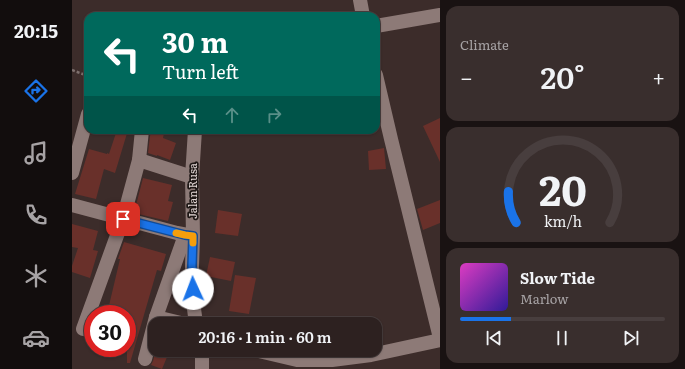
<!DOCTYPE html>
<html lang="en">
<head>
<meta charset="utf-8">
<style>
	body { margin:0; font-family:Literata,serif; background:#392e2d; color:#f1f3f6; height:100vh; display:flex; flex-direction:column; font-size:15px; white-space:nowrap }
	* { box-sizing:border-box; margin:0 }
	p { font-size:13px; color:#a7a3a5 }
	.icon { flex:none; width:22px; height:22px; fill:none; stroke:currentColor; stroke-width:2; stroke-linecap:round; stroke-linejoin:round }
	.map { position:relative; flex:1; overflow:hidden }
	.panel { display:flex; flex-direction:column; gap:6px; padding:6px; background:#191212; width:245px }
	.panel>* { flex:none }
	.banner { position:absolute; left:12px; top:12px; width:296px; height:122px; border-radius:12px; box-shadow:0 1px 3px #0004,0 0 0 1px #483e3e; background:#00695c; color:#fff; overflow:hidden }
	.speed { position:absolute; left:12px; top:305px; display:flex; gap:8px; font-size:20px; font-weight:700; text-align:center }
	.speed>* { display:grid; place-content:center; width:52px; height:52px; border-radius:50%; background:#2d2120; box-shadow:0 1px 3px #0004,0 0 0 1px #483e3e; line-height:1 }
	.speed .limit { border:6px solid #d22; background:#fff; color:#111 }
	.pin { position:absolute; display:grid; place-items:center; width:34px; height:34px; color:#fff; margin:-17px; border-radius:8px; box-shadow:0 2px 6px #0006 }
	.me { position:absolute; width:44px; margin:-22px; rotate:358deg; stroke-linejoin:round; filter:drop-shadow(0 0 3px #0008) }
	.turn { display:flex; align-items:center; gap:14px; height:84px; padding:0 12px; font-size:18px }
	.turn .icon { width:52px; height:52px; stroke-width:2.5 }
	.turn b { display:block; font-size:28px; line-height:34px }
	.lanes { display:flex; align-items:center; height:38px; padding:0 12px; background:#0003; justify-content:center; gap:20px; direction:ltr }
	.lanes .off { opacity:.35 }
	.big { font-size:30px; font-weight:600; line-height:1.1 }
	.panel .widget { flex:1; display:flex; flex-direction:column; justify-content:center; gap:6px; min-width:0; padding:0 14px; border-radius:12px; background:#392e2d }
	.panel .dial { align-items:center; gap:0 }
	.dial svg { height:104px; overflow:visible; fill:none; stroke:#483e3e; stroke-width:7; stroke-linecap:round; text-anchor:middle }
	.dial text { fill:#f1f3f6; stroke:none }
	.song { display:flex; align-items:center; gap:12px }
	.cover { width:48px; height:48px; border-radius:6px; background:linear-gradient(135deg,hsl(310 70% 55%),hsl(250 70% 35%)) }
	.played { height:4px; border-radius:2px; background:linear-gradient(90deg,#1a73e8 25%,#483e3e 25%) }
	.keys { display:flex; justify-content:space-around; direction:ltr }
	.heat { display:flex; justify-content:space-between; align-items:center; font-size:22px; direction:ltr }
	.trip { position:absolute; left:76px; top:317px; width:234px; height:40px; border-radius:12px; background:#2d2120; box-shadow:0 1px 3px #0004,0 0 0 1px #483e3e; font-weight:600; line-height:40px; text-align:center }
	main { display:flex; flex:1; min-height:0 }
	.tab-bar { display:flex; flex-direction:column; width:72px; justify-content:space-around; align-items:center; background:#120d0d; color:#a7a3a5 }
	.tab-bar .icon { width:28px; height:28px }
	.tab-bar .selected { color:#1a73e8 }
	.tab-bar b { font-size:18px; color:#f1f3f6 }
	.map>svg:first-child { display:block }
	.building { fill:#69302a }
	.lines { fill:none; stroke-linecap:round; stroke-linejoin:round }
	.path { stroke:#7e706e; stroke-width:2.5; stroke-dasharray:3 2; stroke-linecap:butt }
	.street { stroke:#8d7a77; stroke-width:14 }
	.route-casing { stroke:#114b97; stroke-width:10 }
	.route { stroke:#1a73e8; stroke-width:7 }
	.slow { stroke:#f59e0b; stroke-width:7 }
	.labels { text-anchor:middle; stroke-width:3.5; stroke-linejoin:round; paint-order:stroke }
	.street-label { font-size:11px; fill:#e3d8d6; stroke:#1e1715 }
</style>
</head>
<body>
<main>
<nav class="tab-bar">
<b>20:15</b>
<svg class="icon selected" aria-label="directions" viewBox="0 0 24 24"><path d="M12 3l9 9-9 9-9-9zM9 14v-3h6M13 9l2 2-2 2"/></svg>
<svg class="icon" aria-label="music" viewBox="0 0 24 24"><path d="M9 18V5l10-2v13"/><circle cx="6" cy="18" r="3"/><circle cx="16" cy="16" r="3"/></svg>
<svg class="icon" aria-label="phone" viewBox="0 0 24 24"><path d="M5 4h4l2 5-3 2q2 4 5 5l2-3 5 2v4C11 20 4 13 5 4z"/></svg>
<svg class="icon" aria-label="climate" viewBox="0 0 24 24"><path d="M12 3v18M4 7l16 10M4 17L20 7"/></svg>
<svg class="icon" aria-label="car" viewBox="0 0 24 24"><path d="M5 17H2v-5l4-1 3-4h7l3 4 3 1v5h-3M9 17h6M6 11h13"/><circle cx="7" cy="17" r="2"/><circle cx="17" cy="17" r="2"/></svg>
</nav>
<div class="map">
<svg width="368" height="369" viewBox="0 0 368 369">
	<rect width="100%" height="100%" fill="#3c2c2a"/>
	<g class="building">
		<polygon points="368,118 368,162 351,126"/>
		<polygon points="45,130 56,130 43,173 32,169 24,199 3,194 17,149 35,154 35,153 37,154"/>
		<polygon points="80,130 92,133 91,138 104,143 98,160 85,155 85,156 76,153 78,136"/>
		<polygon points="312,148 314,169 297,170 296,151"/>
		<polygon points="71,178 100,185 96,201 101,202 96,221 62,213"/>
		<polygon points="368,200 368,223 351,230 345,209"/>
		<polygon points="146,210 170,214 166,236 143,233"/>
		<polygon points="0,224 26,231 21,250 26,251 18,278 0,272 0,266 6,248 0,247"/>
		<polygon points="52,242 94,254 89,271 85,270 58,363 55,363 55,314 35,314 48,259 46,259"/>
		<polygon points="138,257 163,262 159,281 134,276"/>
		<polygon points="163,275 184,278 177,314 157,311"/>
		<polygon points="84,350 98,350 90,369 79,365 81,361"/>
	</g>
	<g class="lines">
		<polyline class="path" points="0,70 16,76"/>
		<g class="street">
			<polyline points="288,0 291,16"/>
			<polyline points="304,26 368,15"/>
			<polyline points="304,75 319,139 368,338"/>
			<polyline points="123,130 120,177 121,236 120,267 121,301 124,324"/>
			<polyline points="67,160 120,177"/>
			<polyline points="0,173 16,114"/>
			<polyline points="0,205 105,233 121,236"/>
			<polyline points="84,317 113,324"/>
			<polyline points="11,329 51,219 67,160 70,130"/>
			<polyline points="130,350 130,369"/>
			<polyline points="183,350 225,360 260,360 299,355 368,340"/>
			<polyline points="73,359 84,317 113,235"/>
		</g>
	</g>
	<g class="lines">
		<defs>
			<polyline id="route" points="51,219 113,235 121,236 120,266 121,289"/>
		</defs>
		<use href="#route" class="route-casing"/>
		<use href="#route" class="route"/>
		<polyline class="slow" points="104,233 113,235 121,236 121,243"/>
	</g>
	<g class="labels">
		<g class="street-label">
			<text transform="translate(121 191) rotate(-90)" y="4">Jalan Rusa</text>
		</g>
	</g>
</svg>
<div class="speed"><div class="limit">30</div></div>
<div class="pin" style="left:51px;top:219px;background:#d93025"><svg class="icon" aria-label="arrive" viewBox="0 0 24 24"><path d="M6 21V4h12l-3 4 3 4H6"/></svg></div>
<svg class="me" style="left:121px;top:289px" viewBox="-20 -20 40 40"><circle r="19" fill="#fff"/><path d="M0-13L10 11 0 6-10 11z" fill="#1a73e8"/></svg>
<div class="trip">20:16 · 1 min · 60 m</div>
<div class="banner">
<div class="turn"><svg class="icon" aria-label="left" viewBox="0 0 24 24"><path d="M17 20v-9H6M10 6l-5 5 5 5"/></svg><div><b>30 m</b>Turn left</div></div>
<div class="lanes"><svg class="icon" aria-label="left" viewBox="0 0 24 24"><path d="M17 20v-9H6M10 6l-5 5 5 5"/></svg><svg class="icon off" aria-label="ahead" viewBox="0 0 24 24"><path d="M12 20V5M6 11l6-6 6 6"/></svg><svg class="icon off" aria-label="right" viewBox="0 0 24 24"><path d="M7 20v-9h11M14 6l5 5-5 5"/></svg></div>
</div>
</div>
<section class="panel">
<div class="widget"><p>Climate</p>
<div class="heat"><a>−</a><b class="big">20°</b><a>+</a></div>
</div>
<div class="widget dial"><svg viewBox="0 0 100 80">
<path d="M14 69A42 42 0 1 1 86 69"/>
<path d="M14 69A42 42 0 0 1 8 45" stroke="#1a73e8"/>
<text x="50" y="56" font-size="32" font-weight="700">20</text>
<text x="50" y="72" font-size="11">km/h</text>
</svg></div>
<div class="widget">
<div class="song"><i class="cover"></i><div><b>Slow Tide</b><p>Marlow</p></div></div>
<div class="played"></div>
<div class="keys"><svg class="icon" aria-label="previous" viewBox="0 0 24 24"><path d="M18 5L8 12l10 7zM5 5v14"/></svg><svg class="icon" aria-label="pause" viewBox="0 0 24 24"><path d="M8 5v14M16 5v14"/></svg><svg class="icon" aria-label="next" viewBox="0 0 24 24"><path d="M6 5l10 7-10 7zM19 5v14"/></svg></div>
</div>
</section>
</main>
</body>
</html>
